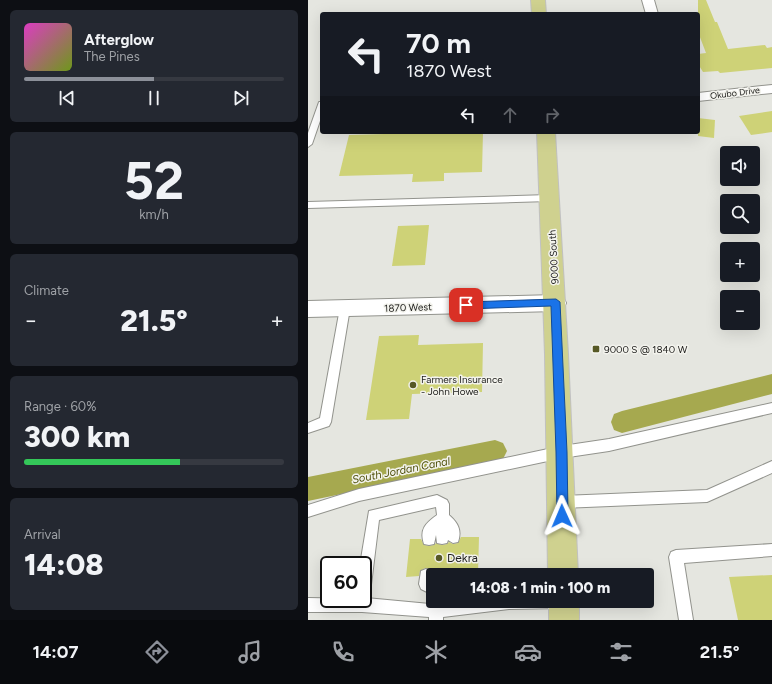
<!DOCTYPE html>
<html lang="en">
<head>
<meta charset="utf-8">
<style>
	body { margin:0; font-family:Figtree,sans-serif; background:#242831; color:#f1f3f6; height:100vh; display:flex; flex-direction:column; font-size:15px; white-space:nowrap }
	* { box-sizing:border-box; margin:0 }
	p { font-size:13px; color:#9ea1a6 }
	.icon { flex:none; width:22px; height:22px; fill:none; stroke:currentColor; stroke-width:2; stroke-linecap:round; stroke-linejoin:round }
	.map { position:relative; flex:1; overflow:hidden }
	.side { display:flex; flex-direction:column; gap:10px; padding:10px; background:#0d0f14; width:308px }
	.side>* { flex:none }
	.hud { position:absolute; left:12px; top:12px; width:380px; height:122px; border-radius:4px; box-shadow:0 4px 16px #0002; background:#171b24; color:#f1f3f6; overflow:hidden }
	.tools { position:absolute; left:412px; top:146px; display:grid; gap:8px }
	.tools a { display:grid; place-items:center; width:40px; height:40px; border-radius:4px; background:#171b24; box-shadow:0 4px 16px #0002; font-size:20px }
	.speed { position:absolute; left:12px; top:556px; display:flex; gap:8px; font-size:20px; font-weight:700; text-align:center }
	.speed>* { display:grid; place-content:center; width:52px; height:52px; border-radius:50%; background:#171b24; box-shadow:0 4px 16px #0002; line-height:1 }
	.speed .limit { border:2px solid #111; border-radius:6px; background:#fff; color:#111 }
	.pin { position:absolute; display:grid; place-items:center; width:34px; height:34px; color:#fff; margin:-17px; border-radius:8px; box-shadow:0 2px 6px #0006 }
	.me { position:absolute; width:44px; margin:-22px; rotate:359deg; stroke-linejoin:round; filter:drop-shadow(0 0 3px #0008) }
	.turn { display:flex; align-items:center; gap:14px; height:84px; padding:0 20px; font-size:18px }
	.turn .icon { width:52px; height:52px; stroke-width:2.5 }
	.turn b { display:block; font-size:28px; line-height:34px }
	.lanes { display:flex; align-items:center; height:38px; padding:0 20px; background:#0003; justify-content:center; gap:20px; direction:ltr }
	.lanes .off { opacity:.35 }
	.big { font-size:30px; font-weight:800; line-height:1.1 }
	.side .widget { flex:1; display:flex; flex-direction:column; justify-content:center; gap:6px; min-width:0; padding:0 14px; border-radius:6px; background:#242831 }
	.side .dial { align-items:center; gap:0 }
	.dial b { font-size:52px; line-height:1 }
	.song { display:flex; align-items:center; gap:12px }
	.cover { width:48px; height:48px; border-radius:6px; background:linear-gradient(135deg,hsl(310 70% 55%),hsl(80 70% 35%)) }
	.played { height:4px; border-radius:2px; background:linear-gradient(90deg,#8c9099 50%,#363941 50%) }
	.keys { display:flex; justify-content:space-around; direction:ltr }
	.heat { display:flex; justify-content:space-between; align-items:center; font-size:22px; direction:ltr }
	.charge { height:6px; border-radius:3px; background:linear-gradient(90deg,#34c759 60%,#363941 0) }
	.trip { position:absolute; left:118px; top:568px; width:228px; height:40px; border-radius:4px; background:#171b24; box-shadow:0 4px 16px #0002; font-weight:800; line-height:40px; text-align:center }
	.tab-bar { display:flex; height:64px; justify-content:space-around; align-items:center; background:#090b0e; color:#9ea1a6 }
	.tab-bar .icon { width:28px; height:28px }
	.tab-bar .active { color:#8c9099 }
	.tab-bar b { font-size:18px; color:#f1f3f6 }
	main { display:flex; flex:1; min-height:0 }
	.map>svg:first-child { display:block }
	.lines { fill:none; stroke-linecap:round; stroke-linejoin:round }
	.canal { fill:#a6a94f; fill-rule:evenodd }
	.building { fill:#ced277 }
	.lane-casing { stroke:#92938d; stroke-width:2 }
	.street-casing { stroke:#92938d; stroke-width:2 }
	.primary-casing { stroke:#c1c1c1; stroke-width:2 }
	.lane { fill:#fff; fill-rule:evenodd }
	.street { fill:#fff; fill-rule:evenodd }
	.primary { fill:#cfd18f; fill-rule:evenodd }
	.route { fill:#1a73e8; stroke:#114b97 }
	.poi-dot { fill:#575926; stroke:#f3f3ed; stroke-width:1.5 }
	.labels { text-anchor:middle; stroke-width:3; stroke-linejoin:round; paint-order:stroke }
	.far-street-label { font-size:9px; fill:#232321; stroke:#f3f3ed }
	.street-label { font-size:10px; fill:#232321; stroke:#f3f3ed }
	.poi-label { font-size:10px; fill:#232321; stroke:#f3f3ed; text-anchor:start }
	.water-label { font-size:11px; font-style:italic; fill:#4d4e07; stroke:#f3f3ed }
	.near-poi-label { font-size:12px; fill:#232321; stroke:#f3f3ed; text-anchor:start }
</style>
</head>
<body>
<main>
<section class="side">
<div class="widget">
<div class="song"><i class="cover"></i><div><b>Afterglow</b><p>The Pines</p></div></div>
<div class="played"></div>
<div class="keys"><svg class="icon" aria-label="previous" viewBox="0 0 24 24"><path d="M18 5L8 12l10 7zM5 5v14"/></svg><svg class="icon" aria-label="pause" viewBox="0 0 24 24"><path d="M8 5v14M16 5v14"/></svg><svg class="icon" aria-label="next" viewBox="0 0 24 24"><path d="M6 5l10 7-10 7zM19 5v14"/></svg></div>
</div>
<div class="widget dial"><b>52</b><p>km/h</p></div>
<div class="widget"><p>Climate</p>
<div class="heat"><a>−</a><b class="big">21.5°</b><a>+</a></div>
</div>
<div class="widget"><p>Range · 60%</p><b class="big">300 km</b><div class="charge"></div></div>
<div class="widget"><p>Arrival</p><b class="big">14:08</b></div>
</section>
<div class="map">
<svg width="464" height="620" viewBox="0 0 464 620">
	<rect width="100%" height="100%" fill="#e5e6e0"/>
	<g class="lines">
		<g class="canal">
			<polygon points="464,374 464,394 314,433 306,430 303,422 306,414 314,411"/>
			<polygon points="187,440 195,443 199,451 195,459 187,462 0,501 0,477"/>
		</g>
	</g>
	<g class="building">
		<polygon points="390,0 398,0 407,22 409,22 420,49 457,45 459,48 464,47 464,68 412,73 410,71 395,72 390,64 390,54 398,53 390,32"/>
		<polygon points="464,111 464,132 443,135 431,116"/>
		<polygon points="390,118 407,120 406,138 390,136"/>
		<polygon points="110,132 175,132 174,172 136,173 136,181 104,182 105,174 31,176 41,135 110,133"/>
		<polygon points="121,225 117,265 84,266 90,226"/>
		<polygon points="111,335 110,345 175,343 174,392 104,394 101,419 58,420 71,336"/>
		<polygon points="153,537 171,537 170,574 126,575 124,570 117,568 112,571 111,576 98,577 102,539 113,539 116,545 121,546 126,545 128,543 134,545 139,544 141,542 145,544 150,543"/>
		<polygon points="464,575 464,620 430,620 421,577"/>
	</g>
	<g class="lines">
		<defs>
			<g id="lane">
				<polygon points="11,102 14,102 14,115 4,144 0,147 0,133"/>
				<polygon points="241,195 245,198 241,201 0,208 0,202"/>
				<polygon points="37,304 41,305 42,308 23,422 21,426 0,433 0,423 12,418 32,308 33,305"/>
				<polygon points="464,403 464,413 301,451 254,458 51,501 0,517 0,505 51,489 254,446 301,439"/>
				<polygon points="464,461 464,473 399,502 254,508 250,506 248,502 250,498 254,496 399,490"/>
				<path d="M129 495 139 500 141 504V515C150 523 154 530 150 542L145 543 140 540 139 543 134 544 129 543 128 535 126 544 121 545 116 544C111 529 118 523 129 515L128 507 71 520 62 593 58 598 122 604 125 596V601H136V603L154 601H261L259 606 254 608 201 609 135 617V620H121V617L54 612H0V598L55 599V565H52L61 511Z"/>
				<polygon points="464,544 464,556 376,563 385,620 371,620 361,557 363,552 368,550"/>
				<polygon points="118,569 123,571 125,576 125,595 113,589 111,584 113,571"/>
			</g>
			<g id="street">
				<polygon points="334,0 346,0 350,14 338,14"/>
				<polygon points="464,85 464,93 390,101 390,93"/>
				<polygon points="248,295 255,297 258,303 255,309 248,311 0,317 0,301"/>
			</g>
			<g id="primary">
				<polygon points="223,0 237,0 238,14 224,14"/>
				<polygon points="229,132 247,132 260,354 270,575 240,575 237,354"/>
				<rect x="241" y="601" width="30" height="19"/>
			</g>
		</defs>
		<use href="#lane" class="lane-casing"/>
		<use href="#street" class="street-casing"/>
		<use href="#primary" class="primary-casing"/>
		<use href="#lane" class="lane"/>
		<use href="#street" class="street"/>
		<use href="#primary" class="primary"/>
	</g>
	<polygon class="route" points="248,299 252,302 259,452 260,516 259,520 254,522 250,520 249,516 248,452 243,306 158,309 153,305 158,302"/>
	<g class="poi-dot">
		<rect x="284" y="345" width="8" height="8" rx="2"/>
		<circle cx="105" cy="385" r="4"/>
		<circle cx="131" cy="558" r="4"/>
	</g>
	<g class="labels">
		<g class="far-street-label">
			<text transform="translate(427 93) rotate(-7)" y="3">Okubo Drive</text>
		</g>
		<g class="street-label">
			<text transform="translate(245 257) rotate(-93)" y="4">9000 South</text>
			<text transform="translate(100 307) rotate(-2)" y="4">1870 West</text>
		</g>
		<g class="poi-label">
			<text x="296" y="353">9000 S @ 1840 W</text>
			<text x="113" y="383">Farmers Insurance<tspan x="113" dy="12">- John Howe</tspan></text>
		</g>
		<g class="water-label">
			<text transform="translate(93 470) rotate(-11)" y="4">South Jordan Canal</text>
		</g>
		<g class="near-poi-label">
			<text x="139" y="562">Dekra</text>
		</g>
	</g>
</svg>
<div class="tools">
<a><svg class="icon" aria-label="sound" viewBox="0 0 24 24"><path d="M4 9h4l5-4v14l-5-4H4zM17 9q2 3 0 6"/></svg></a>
<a><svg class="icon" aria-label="search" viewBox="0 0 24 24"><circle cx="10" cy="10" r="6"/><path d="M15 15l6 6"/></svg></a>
<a>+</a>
<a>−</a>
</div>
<div class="speed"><div class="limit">60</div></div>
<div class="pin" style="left:158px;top:305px;background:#d93025"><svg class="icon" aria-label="arrive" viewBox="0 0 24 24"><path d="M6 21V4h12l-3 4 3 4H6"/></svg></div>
<svg class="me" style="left:254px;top:516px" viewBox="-20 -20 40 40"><path d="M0-17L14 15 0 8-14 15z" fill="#1a73e8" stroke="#fff" stroke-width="4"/></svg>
<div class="trip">14:08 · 1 min · 100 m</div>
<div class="hud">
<div class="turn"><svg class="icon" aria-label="left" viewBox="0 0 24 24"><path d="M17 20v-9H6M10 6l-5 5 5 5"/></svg><div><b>70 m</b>1870 West</div></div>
<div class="lanes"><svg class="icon" aria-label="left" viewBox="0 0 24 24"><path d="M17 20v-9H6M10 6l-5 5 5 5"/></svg><svg class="icon off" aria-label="ahead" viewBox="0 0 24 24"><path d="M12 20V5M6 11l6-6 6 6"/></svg><svg class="icon off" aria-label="right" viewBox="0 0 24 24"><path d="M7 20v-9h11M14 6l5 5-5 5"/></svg></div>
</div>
</div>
</main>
<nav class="tab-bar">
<b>14:07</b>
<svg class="icon active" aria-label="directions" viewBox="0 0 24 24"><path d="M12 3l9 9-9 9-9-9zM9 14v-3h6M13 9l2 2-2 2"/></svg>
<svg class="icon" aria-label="music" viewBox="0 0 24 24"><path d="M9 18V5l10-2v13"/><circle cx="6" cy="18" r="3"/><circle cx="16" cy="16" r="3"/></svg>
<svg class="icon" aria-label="phone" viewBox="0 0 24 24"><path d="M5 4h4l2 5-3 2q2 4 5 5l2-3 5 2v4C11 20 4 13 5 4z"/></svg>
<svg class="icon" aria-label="climate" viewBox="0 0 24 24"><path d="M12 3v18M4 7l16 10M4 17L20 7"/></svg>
<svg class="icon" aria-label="car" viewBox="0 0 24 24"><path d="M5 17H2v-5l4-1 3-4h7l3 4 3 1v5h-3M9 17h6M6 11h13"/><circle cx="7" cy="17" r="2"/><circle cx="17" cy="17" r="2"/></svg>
<svg class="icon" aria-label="filters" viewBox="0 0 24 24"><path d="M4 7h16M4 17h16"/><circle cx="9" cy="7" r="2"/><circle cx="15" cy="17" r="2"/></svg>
<b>21.5°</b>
</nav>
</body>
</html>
